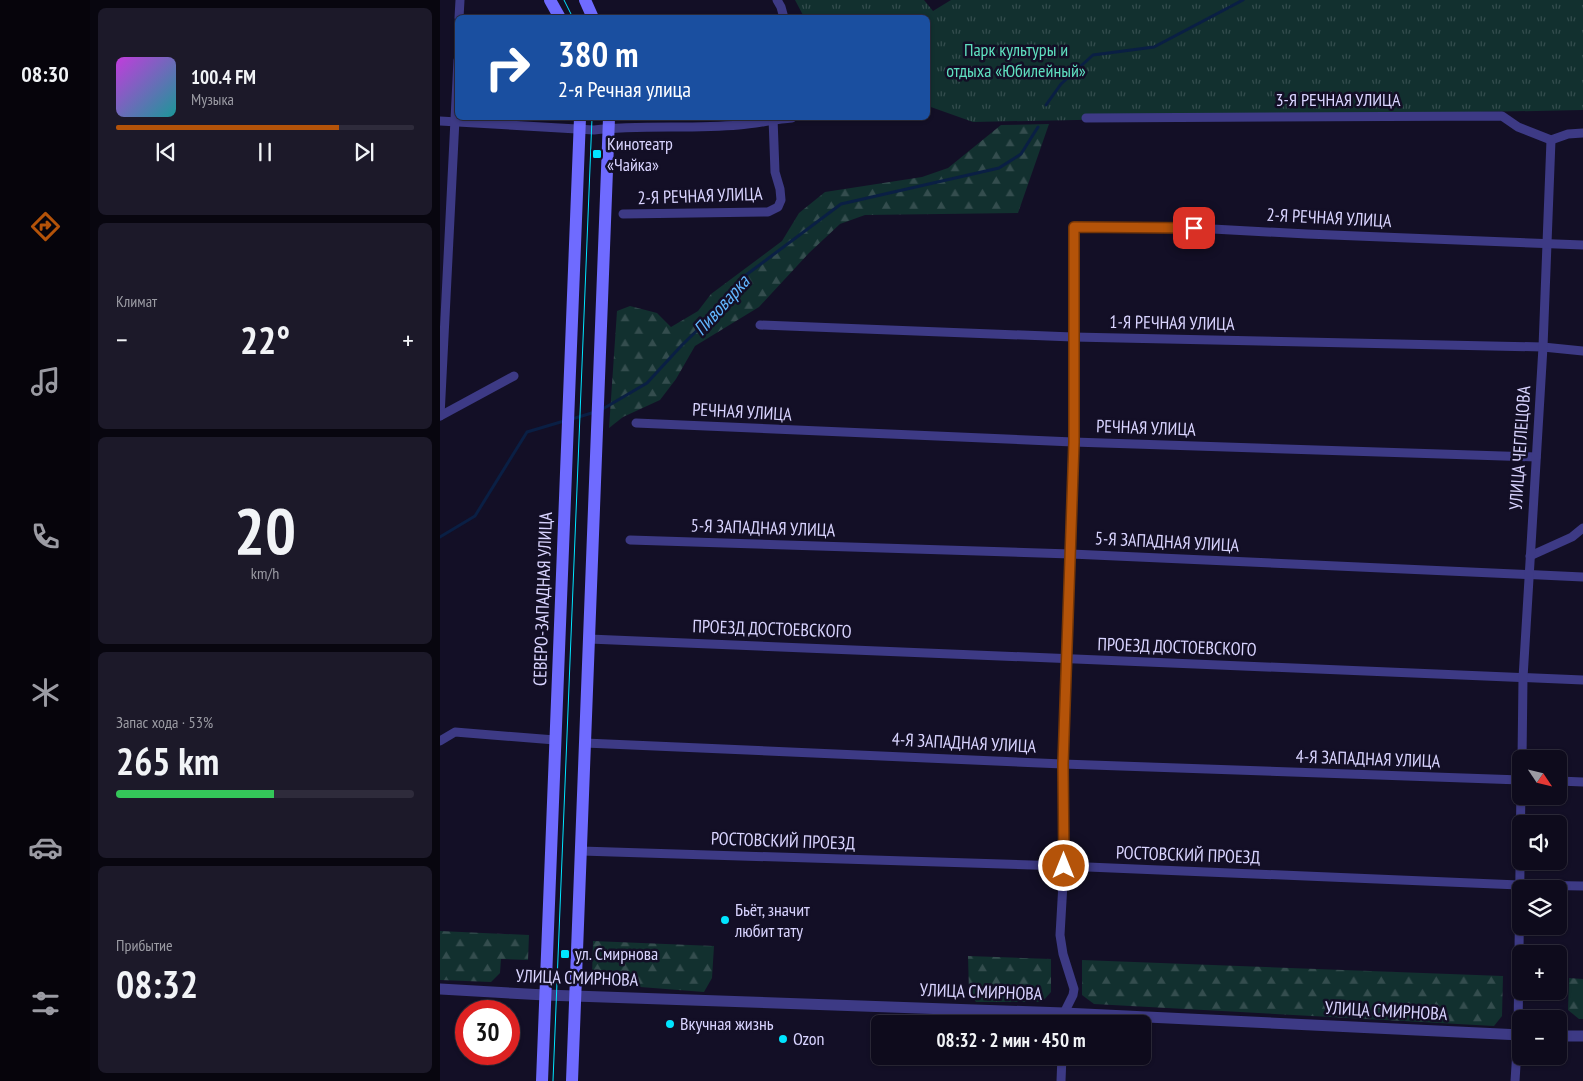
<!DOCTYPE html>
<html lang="ru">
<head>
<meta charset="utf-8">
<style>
	body { margin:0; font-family:"PT Sans Narrow",sans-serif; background:#1c1929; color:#f1f3f6; height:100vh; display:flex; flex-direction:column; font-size:19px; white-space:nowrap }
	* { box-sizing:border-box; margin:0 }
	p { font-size:16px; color:#9b9ba3 }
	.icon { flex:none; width:28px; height:28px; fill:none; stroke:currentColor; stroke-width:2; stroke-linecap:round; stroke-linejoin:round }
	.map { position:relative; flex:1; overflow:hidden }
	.panel { display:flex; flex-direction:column; gap:8px; padding:8px; background:#08060f; width:350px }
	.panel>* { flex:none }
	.guide { position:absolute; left:15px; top:15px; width:475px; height:105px; border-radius:8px; box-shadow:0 1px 4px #0004,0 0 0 1px #2e2b3b; background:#1a4fa0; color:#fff; overflow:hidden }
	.needle { width:32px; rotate:125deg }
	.tools { position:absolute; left:1072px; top:750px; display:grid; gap:10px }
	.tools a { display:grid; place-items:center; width:55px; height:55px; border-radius:8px; background:#0e0b1c; box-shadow:0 1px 4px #0004,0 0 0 1px #2e2b3b; font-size:25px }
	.speed { position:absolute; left:15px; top:1000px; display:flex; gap:10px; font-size:25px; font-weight:700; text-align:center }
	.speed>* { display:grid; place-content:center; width:65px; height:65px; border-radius:50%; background:#0e0b1c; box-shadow:0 1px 4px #0004,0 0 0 1px #2e2b3b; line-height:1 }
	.speed .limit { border:8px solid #d22; background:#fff; color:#111 }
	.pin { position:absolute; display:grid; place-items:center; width:42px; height:42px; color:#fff; margin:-21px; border-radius:10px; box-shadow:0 2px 8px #0006 }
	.me { position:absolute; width:55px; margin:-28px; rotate:0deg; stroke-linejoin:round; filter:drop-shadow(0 0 4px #0008) }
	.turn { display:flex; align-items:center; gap:18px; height:105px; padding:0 20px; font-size:22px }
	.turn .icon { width:65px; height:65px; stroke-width:2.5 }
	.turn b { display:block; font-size:35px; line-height:42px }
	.big { font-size:38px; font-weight:800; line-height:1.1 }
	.panel .card { flex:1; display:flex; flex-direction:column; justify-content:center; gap:8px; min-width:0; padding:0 18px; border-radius:8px; background:#1c1929 }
	.panel .dial { align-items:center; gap:0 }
	.dial b { font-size:65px; line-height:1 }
	.song { display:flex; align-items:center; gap:15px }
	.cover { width:60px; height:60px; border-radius:8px; background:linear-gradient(135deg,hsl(290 70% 55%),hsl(180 70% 35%)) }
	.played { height:5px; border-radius:2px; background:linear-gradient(90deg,#b45309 75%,#2e2b3b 75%) }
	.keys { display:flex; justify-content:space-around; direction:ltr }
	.heat { display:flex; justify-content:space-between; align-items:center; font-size:28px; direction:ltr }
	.charge { height:8px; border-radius:4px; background:linear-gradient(90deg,#34c759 53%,#2e2b3b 0) }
	.trip { position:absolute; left:431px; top:1015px; width:280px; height:50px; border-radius:8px; background:#0e0b1c; box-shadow:0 1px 4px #0004,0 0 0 1px #2e2b3b; font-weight:800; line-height:50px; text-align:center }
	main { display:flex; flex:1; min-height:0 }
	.dock { display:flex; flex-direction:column; width:90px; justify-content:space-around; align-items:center; background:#06040b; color:#9b9ba3 }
	.dock .icon { width:35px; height:35px }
	.dock .selected { color:#b45309 }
	.dock b { font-size:22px; color:#f1f3f6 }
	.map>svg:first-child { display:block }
	.forest { fill:url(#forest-firs) }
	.park { fill:url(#park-tufts) }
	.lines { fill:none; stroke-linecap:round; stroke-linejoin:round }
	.stream { stroke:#0a1f44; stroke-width:3 }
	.minor { stroke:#3d3a85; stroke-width:9 }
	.tertiary { stroke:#3d3a85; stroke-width:11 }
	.secondary { stroke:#6f6bff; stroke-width:12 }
	.tram { stroke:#00e5ff; stroke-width:1 }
	.route-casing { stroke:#753606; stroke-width:12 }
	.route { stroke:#b45309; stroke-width:9 }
	.poi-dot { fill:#00e5ff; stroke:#130f26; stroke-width:2 }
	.labels { text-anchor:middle; stroke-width:5; stroke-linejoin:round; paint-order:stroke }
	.park-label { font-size:18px; fill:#5fe0c0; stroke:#130f26 }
	.street-label { font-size:18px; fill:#d9d4ff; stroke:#130f26 }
	.poi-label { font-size:18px; fill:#d9d4ff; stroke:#130f26; text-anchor:start }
	.water-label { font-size:19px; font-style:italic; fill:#62b6ff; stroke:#130f26 }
</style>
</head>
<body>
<main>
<nav class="dock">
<b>08:30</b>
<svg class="icon selected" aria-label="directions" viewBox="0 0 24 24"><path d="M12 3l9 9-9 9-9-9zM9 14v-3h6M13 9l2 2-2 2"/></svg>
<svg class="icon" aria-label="music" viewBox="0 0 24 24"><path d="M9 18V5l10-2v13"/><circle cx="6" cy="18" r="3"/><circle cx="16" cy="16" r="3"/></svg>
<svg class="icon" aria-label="phone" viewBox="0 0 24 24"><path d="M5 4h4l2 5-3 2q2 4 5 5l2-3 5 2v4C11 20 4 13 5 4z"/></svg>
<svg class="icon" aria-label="climate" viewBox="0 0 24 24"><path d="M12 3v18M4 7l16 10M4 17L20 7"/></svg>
<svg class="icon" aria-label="car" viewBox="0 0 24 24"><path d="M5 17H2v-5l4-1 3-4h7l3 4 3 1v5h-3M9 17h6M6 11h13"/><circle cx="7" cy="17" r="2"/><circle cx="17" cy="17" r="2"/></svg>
<svg class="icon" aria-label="filters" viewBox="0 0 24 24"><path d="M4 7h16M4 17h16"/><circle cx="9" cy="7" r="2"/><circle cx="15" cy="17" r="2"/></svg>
</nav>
<section class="panel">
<div class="card">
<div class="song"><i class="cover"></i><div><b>100.4 FM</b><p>Музыка</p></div></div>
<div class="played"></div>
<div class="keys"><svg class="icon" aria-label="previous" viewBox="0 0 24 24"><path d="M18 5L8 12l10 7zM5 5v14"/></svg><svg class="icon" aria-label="pause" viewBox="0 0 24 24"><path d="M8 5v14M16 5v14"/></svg><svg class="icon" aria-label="next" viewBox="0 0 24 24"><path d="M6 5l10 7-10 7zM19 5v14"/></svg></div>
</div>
<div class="card"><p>Климат</p>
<div class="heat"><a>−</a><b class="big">22°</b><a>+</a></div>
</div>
<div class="card dial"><b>20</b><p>km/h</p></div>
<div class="card"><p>Запас хода · 53%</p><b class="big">265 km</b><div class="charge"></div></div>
<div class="card"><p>Прибытие</p><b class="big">08:32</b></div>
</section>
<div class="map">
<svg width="1143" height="1081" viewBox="0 0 1143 1081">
	<defs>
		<pattern id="forest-firs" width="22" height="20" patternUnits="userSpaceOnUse" patternTransform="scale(1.25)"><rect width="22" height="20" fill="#12302f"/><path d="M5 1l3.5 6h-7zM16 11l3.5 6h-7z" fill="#344d4e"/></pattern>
		<pattern id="park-tufts" width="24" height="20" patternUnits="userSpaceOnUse" patternTransform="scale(1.25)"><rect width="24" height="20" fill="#12302f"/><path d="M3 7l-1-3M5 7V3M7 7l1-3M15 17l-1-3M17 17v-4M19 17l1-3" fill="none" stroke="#344d4e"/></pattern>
	</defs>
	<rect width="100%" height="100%" fill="#130f26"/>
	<g class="forest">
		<polygon points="609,124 578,213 425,215 400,224 369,253 319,307 255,346 236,379 220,400 183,417 169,428 177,311 190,306 217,313 231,327 258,311 271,294 342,241 359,213 385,192 482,177 508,168 561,125"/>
		<polygon points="0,931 89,935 88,960 61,959 60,973 51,982 0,980"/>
		<polygon points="153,941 274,946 272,978 264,992 162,984 152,976"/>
		<polygon points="528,956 611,959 611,992 602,1002 536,1002 529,992"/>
		<polygon points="642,960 1063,976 1062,1016 1054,1026 654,1004 642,995"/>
		<polygon points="1129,978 1143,979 1143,1019 1139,1019 1128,1010"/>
	</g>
	<polygon class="park" points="355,0 484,0 493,11 511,0 1143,0 1143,110 533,122 488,106 488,18 364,17"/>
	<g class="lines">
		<g class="stream">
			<polyline points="606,105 621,84 653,55 714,47 803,0"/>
			<polyline points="161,410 207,383 242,345 274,314 306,275 401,204 559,168 581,154 598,127"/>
			<polyline points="132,419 155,412"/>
			<polyline points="0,537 35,516 87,432 124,421"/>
		</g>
		<g class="minor">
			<polyline points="337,0 341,7 344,18"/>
			<polyline points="19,18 20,0"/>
			<polyline points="646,118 1062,116 1078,127 1111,140 1128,134 1143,133"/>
			<path d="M0 121 154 130C202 125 251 129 299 125 317 124 335 119 352 118"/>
			<polyline points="183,214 328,212 338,207 341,200 340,189 335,172 333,118"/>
			<polyline points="320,325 633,337 1103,347 1143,351"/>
			<polyline points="0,416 18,60"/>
			<polyline points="0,416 74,376"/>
			<polyline points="196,423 633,442 1096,457"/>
			<polyline points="190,540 631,554 1143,577"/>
			<polyline points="1090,556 1132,537 1143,528"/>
			<polyline points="149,639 1143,680"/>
			<polyline points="0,741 15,732 115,740"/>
			<polyline points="145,743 623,764 1081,780"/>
			<polyline points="1082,759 1083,678 1103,347 1111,140"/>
			<polyline points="1119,781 1143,782"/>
			<polyline points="141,851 624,866 1079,885 1143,886"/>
			<polyline points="624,1024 624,1013 633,995 634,989 623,954 620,935 624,866 623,764 633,442 634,227 754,228 867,234 1143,245"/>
			<polyline points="621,1081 622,1056"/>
			<polyline points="1075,1081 1078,1034 1081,784"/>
		</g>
		<g class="tertiary">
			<polyline points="0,989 105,995 624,1013 1081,1035"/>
			<polyline points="1119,1036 1143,1036"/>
		</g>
		<g class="secondary">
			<polyline points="110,0 120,18"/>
			<polyline points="145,0 153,18"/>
			<polyline points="102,1081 140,118"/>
			<polyline points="132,1081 169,118"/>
		</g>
		<g class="tram">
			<polyline points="124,0 133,18"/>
			<polyline points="113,1081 152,118"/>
		</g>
	</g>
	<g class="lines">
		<defs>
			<polyline id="route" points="624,866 623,764 634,442 634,227 754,228"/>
		</defs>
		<use href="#route" class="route-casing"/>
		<use href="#route" class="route"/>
	</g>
	<g class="poi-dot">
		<rect x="152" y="149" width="10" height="10" rx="2.5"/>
		<circle cx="285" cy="920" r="5"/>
		<rect x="120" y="949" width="10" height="10" rx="2.5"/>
		<circle cx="230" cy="1024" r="5"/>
		<circle cx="343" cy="1039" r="5"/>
	</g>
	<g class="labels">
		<g class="park-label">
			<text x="576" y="56">Парк культуры и<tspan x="576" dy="21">отдыха «Юбилейный»</tspan></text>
		</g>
		<g class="street-label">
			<text x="898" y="106">3-Я РЕЧНАЯ УЛИЦА</text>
			<text transform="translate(260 196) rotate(-2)" y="6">2-Я РЕЧНАЯ УЛИЦА</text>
			<text transform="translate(889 218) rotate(3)" y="6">2-Я РЕЧНАЯ УЛИЦА</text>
			<text transform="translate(732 323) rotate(1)" y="6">1-Я РЕЧНАЯ УЛИЦА</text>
			<text transform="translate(302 412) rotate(3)" y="6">РЕЧНАЯ УЛИЦА</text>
			<text transform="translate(706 428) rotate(2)" y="6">РЕЧНАЯ УЛИЦА</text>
			<text transform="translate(1080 448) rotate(-86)" y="6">УЛИЦА ЧЕГЛЕЦОВА</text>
			<text transform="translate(323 528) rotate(2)" y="6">5-Я ЗАПАДНАЯ УЛИЦА</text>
			<text transform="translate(727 542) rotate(3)" y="6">5-Я ЗАПАДНАЯ УЛИЦА</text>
			<text transform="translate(103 599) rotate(-88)" y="6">СЕВЕРО-ЗАПАДНАЯ УЛИЦА</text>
			<text transform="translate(332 629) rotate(2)" y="6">ПРОЕЗД ДОСТОЕВСКОГО</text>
			<text transform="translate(737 647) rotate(2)" y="6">ПРОЕЗД ДОСТОЕВСКОГО</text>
			<text transform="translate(524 743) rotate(3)" y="6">4-Я ЗАПАДНАЯ УЛИЦА</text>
			<text transform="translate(928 759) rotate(2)" y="6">4-Я ЗАПАДНАЯ УЛИЦА</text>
			<text transform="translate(343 841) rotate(2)" y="6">РОСТОВСКИЙ ПРОЕЗД</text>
			<text transform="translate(748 855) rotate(2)" y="6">РОСТОВСКИЙ ПРОЕЗД</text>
			<text transform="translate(137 978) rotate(2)" y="6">УЛИЦА СМИРНОВА</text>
			<text transform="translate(541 992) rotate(2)" y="6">УЛИЦА СМИРНОВА</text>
			<text transform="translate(946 1011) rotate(3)" y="6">УЛИЦА СМИРНОВА</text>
		</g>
		<g class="poi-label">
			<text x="167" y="150">Кинотеатр<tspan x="167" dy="21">«Чайка»</tspan></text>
			<text x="295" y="916">Бьёт, значит<tspan x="295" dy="21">любит тату</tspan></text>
			<text x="135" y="960">ул. Смирнова</text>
			<text x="240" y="1030">Вкучная жизнь</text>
			<text x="353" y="1045">Ozon</text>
		</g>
		<g class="water-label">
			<text transform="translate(281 305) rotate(-48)" y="7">Пивоварка</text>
		</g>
	</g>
</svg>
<div class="tools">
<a><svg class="needle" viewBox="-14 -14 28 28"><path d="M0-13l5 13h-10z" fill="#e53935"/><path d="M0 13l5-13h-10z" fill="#9b9ba3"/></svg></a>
<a><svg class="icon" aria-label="sound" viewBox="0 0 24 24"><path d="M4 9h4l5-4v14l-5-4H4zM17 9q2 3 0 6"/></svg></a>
<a><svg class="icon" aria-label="layers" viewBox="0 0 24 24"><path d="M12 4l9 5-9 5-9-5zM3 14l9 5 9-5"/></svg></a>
<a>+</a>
<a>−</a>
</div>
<div class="speed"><div class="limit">30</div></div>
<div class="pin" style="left:754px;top:228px;background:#d93025"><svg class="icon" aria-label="arrive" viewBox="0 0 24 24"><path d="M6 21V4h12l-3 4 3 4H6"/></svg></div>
<svg class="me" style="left:624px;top:866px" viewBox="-20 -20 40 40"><circle r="17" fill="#b45309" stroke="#fff" stroke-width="3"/><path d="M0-11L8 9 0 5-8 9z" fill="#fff"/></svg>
<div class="trip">08:32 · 2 мин · 450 m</div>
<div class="guide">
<div class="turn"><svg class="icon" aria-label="right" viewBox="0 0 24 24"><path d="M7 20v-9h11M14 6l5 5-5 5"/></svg><div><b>380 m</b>2-я Речная улица</div></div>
</div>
</div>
</main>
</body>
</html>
